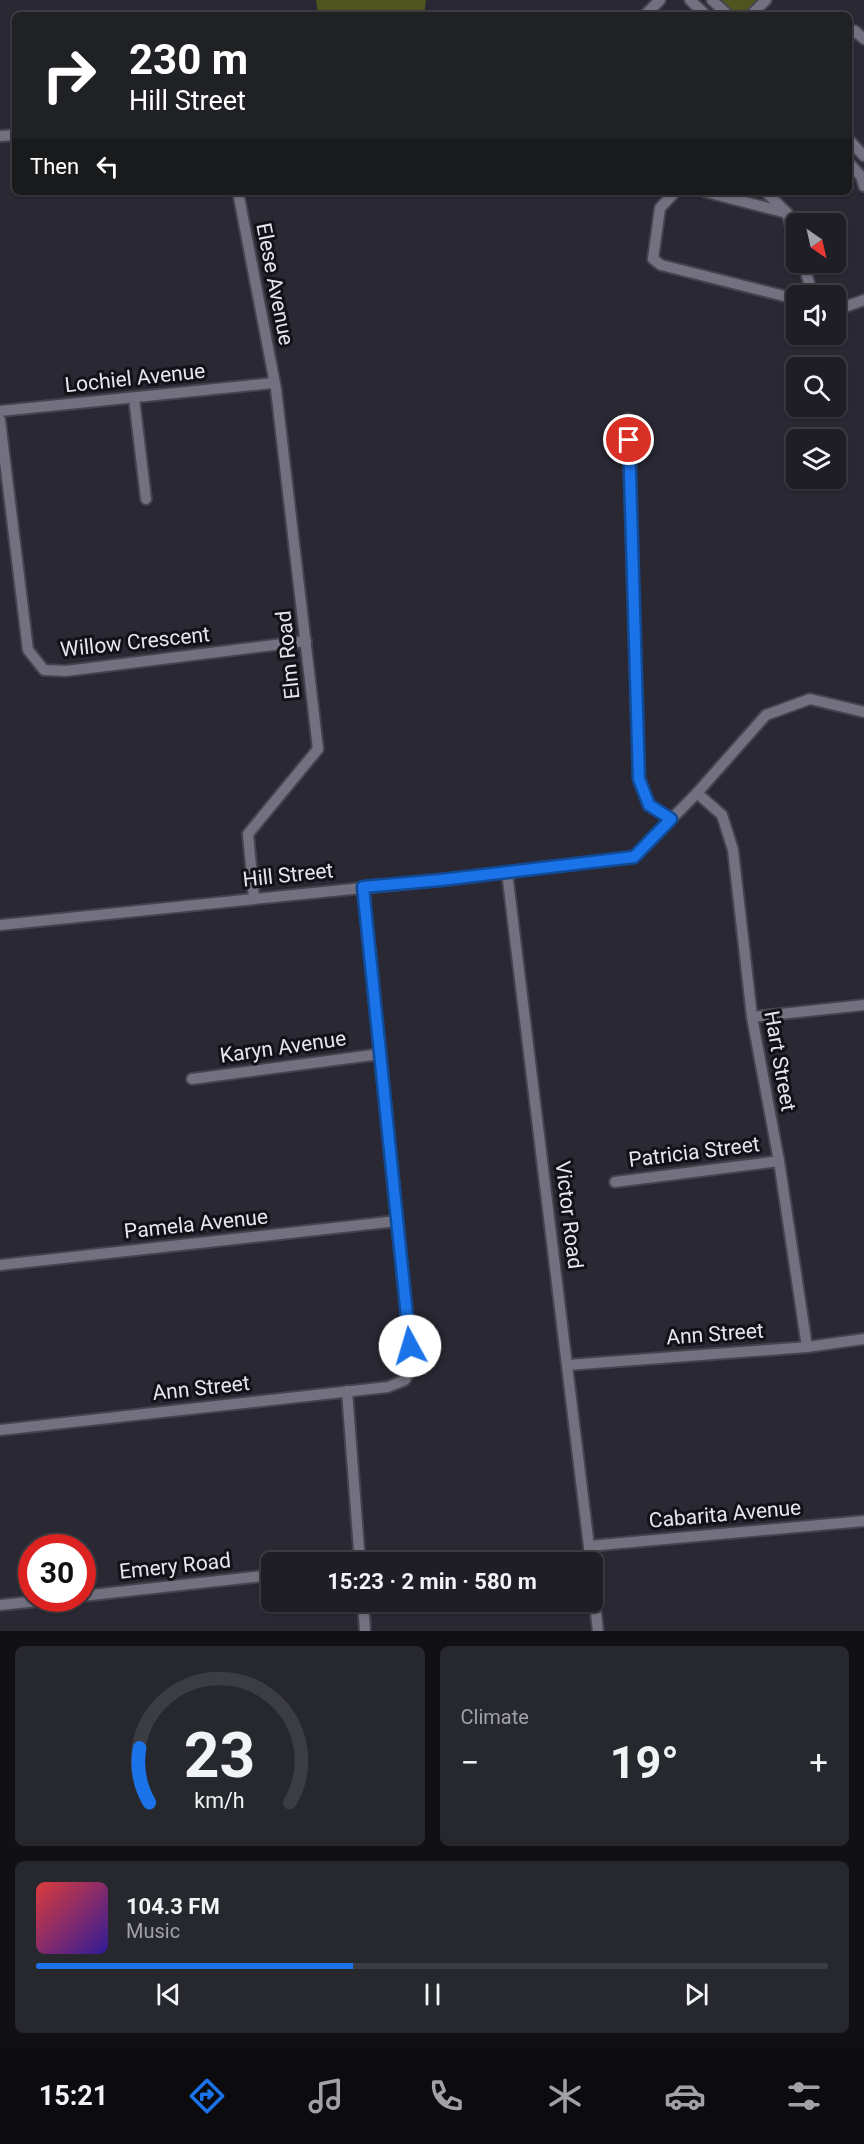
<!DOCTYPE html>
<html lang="en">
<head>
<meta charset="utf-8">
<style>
	body { margin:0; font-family:Roboto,sans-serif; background:#27272e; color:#f1f3f6; height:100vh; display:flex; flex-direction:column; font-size:22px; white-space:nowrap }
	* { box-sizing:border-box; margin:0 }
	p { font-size:20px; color:#a1a2a7 }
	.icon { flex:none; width:33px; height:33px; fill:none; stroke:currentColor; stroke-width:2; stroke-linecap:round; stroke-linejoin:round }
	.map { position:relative; height:1631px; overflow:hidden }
	.side { display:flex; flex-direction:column; gap:15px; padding:15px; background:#111015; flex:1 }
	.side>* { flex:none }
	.top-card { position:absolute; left:12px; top:12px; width:840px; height:183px; border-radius:9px; box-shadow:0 2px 4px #0004,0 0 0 2px #3c3c43; background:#202124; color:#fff; overflow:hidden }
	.needle { width:39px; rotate:146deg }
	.controls { position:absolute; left:786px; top:213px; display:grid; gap:12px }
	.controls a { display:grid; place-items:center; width:60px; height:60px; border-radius:9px; background:#1f1e26; box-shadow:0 2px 4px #0004,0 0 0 2px #3c3c43; font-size:30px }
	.speed { position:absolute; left:18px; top:1534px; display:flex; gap:12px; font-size:30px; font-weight:700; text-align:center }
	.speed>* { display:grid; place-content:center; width:78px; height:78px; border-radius:50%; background:#1f1e26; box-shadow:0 2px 4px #0004,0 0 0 2px #3c3c43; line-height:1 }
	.speed .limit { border:9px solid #d22; background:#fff; color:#111 }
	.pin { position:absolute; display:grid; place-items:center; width:51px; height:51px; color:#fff; margin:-26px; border:3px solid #fff; border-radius:50%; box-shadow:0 2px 6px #0007 }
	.me { position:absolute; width:66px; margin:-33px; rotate:354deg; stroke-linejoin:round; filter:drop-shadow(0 0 4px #0008) }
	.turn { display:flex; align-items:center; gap:21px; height:126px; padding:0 18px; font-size:27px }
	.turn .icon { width:78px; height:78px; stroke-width:2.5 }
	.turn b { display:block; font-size:42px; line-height:51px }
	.then { display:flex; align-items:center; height:57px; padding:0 18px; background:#0003; gap:12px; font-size:22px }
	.big { font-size:45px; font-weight:700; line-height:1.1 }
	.side .widget { flex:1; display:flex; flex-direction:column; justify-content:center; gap:9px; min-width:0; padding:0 21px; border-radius:9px; background:#27272e }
	.side .dial { align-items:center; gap:0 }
	.dial svg { height:156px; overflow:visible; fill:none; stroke:#3c3c43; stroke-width:7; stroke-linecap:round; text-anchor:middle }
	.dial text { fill:#f1f3f6; stroke:none }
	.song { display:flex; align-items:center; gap:18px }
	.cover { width:72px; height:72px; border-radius:9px; background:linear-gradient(135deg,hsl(0 70% 55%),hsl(250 70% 35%)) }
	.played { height:6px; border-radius:3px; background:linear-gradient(90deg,#1a73e8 40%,#3c3c43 40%) }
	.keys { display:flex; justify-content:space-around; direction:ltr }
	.heat { display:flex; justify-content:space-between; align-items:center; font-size:33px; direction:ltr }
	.side .tiles { flex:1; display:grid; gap:15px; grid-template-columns:1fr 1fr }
	.widget:last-child { grid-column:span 2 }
	.trip { position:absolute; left:261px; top:1552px; width:342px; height:60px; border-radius:9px; background:#1f1e26; box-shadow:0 2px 4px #0004,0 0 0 2px #3c3c43; font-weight:700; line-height:60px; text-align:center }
	.tab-bar { display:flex; height:96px; justify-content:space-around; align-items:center; background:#0c0c0f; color:#a1a2a7 }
	.tab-bar .icon { width:42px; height:42px }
	.tab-bar .current { color:#1a73e8 }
	.tab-bar b { font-size:27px; color:#f1f3f6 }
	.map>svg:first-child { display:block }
	.green { fill:#50541f }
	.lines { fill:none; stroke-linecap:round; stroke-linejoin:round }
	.minor-casing { stroke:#45434d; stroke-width:14 }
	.minor { stroke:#73717f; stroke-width:10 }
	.route-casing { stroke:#114b97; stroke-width:15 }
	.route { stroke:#1a73e8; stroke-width:10 }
	.labels { text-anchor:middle; stroke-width:6; stroke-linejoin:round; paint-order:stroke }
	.street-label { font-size:21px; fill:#e6e5ed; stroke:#121117 }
</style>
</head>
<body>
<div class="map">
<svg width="864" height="1631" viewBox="0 0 864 1631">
	<rect width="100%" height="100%" fill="#292833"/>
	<g class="green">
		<polygon points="316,0 426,0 424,15 318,15"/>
		<polygon points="718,0 761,0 753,8 740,15 728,10"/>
	</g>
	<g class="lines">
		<defs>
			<g id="minor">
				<polyline points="690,0 706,15"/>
				<polyline points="712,0 728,15"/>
				<polyline points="645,15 660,0"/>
				<polyline points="751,15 766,0"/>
				<polyline points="849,36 855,31 864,39"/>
				<polyline points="0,136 15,135"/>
				<polyline points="849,140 864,156"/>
				<polyline points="849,163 861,176 864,186"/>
				<polyline points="238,192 276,389 318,749 248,834 254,898"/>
				<polyline points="675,192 660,208 653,259 661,265 796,299"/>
				<polyline points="706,192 787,213"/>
				<polyline points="766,192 787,213 796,243"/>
				<polyline points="803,262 809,283 805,296"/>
				<polyline points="836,310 864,300"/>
				<polyline points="134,398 146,499"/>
				<polyline points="0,411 273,383"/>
				<polyline points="628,419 639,779 649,805 671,819"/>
				<polyline points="0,420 28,650 44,670 66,671 306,641"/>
				<polyline points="697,793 722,815 733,850 752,1017 779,1161 807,1347"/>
				<polyline points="507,872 591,1563"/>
				<polyline points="0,925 441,880 634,857 697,793 766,715 810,699 864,712"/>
				<polyline points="752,1017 864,1005"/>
				<polyline points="192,1079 380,1054"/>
				<polyline points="615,1182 779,1161"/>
				<polyline points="0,1265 397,1221"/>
				<polyline points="568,1365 807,1347 864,1339"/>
				<polyline points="347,1391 360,1563"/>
				<polyline points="0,1430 388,1387 405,1380 412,1367 363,887"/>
				<polyline points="589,1546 864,1521"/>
				<polyline points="592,1577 598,1631"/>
				<polyline points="82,1596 272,1575"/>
				<polyline points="363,1602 365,1631"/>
				<polyline points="0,1605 57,1599"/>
			</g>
		</defs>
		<use href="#minor" class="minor-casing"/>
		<use href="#minor" class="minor"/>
	</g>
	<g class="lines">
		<defs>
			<polyline id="route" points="410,1346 363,887 441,880 634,857 671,819 649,805 639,779 629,440"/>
		</defs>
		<use href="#route" class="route-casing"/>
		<use href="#route" class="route"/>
	</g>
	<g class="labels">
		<g class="street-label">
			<text transform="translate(275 284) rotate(79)" y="7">Elese Avenue</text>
			<text transform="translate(135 378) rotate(-6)" y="7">Lochiel Avenue</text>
			<text transform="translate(135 642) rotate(-6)" y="7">Willow Crescent</text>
			<text transform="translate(288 655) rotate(-96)" y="7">Elm Road</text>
			<text transform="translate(288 875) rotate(-6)" y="7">Hill Street</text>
			<text transform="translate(283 1047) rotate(-8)" y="7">Karyn Avenue</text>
			<text transform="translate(780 1061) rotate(80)" y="7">Hart Street</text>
			<text transform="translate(694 1152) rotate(-7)" y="7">Patricia Street</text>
			<text transform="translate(569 1215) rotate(83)" y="7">Victor Road</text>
			<text transform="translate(196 1224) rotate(-6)" y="7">Pamela Avenue</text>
			<text transform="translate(715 1334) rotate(-4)" y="7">Ann Street</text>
			<text transform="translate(201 1388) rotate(-6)" y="7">Ann Street</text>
			<text transform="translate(725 1514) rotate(-5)" y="7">Cabarita Avenue</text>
			<text transform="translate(175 1566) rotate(-6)" y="7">Emery Road</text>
		</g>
	</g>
</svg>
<div class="controls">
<a><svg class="needle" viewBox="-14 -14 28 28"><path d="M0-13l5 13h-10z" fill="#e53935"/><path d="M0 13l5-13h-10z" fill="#a1a2a7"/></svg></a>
<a><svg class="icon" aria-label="sound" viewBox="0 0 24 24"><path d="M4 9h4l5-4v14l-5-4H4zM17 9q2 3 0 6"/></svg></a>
<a><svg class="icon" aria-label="search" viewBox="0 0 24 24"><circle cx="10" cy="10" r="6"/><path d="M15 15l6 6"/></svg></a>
<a><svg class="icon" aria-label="layers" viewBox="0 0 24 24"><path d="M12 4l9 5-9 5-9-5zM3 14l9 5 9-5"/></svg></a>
</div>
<div class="speed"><div class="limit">30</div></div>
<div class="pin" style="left:629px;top:440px;background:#d93025"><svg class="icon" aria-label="arrive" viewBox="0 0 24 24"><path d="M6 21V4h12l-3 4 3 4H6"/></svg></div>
<svg class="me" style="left:410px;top:1346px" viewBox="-20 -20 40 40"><circle r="19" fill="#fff"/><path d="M0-13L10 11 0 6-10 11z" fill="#1a73e8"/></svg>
<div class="trip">15:23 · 2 min · 580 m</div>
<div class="top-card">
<div class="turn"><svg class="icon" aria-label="right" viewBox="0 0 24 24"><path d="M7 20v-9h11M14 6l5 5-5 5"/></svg><div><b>230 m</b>Hill Street</div></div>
<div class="then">Then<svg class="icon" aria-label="left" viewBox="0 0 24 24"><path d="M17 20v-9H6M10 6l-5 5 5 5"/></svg></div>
</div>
</div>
<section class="side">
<div class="tiles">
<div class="widget dial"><svg viewBox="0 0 100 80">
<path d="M14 69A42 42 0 1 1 86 69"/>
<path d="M14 69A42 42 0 0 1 9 41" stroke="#1a73e8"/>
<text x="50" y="56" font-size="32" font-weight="700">23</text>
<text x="50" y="72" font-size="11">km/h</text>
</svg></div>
<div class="widget"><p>Climate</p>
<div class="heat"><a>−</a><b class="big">19°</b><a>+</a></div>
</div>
<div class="widget">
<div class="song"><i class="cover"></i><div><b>104.3 FM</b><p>Music</p></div></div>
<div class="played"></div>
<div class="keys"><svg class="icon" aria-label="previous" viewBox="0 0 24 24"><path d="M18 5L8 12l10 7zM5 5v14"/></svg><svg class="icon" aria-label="pause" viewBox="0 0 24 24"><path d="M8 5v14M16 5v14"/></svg><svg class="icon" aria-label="next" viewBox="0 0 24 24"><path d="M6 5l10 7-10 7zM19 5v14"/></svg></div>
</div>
</div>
</section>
<nav class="tab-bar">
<b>15:21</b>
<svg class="icon current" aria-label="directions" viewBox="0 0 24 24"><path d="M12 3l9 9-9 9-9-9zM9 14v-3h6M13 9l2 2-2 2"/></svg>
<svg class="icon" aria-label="music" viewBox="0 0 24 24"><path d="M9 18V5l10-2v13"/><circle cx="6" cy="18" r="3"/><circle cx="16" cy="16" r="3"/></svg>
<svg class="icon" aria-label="phone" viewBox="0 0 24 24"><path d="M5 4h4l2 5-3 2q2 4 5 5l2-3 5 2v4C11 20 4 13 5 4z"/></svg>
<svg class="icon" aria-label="climate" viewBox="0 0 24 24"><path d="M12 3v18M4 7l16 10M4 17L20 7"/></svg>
<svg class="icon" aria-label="car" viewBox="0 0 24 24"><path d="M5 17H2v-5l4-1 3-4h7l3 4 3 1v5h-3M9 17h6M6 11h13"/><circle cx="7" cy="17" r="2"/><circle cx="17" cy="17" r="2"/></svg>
<svg class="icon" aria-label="filters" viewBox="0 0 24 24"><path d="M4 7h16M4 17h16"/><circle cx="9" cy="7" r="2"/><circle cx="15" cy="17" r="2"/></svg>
</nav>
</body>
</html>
